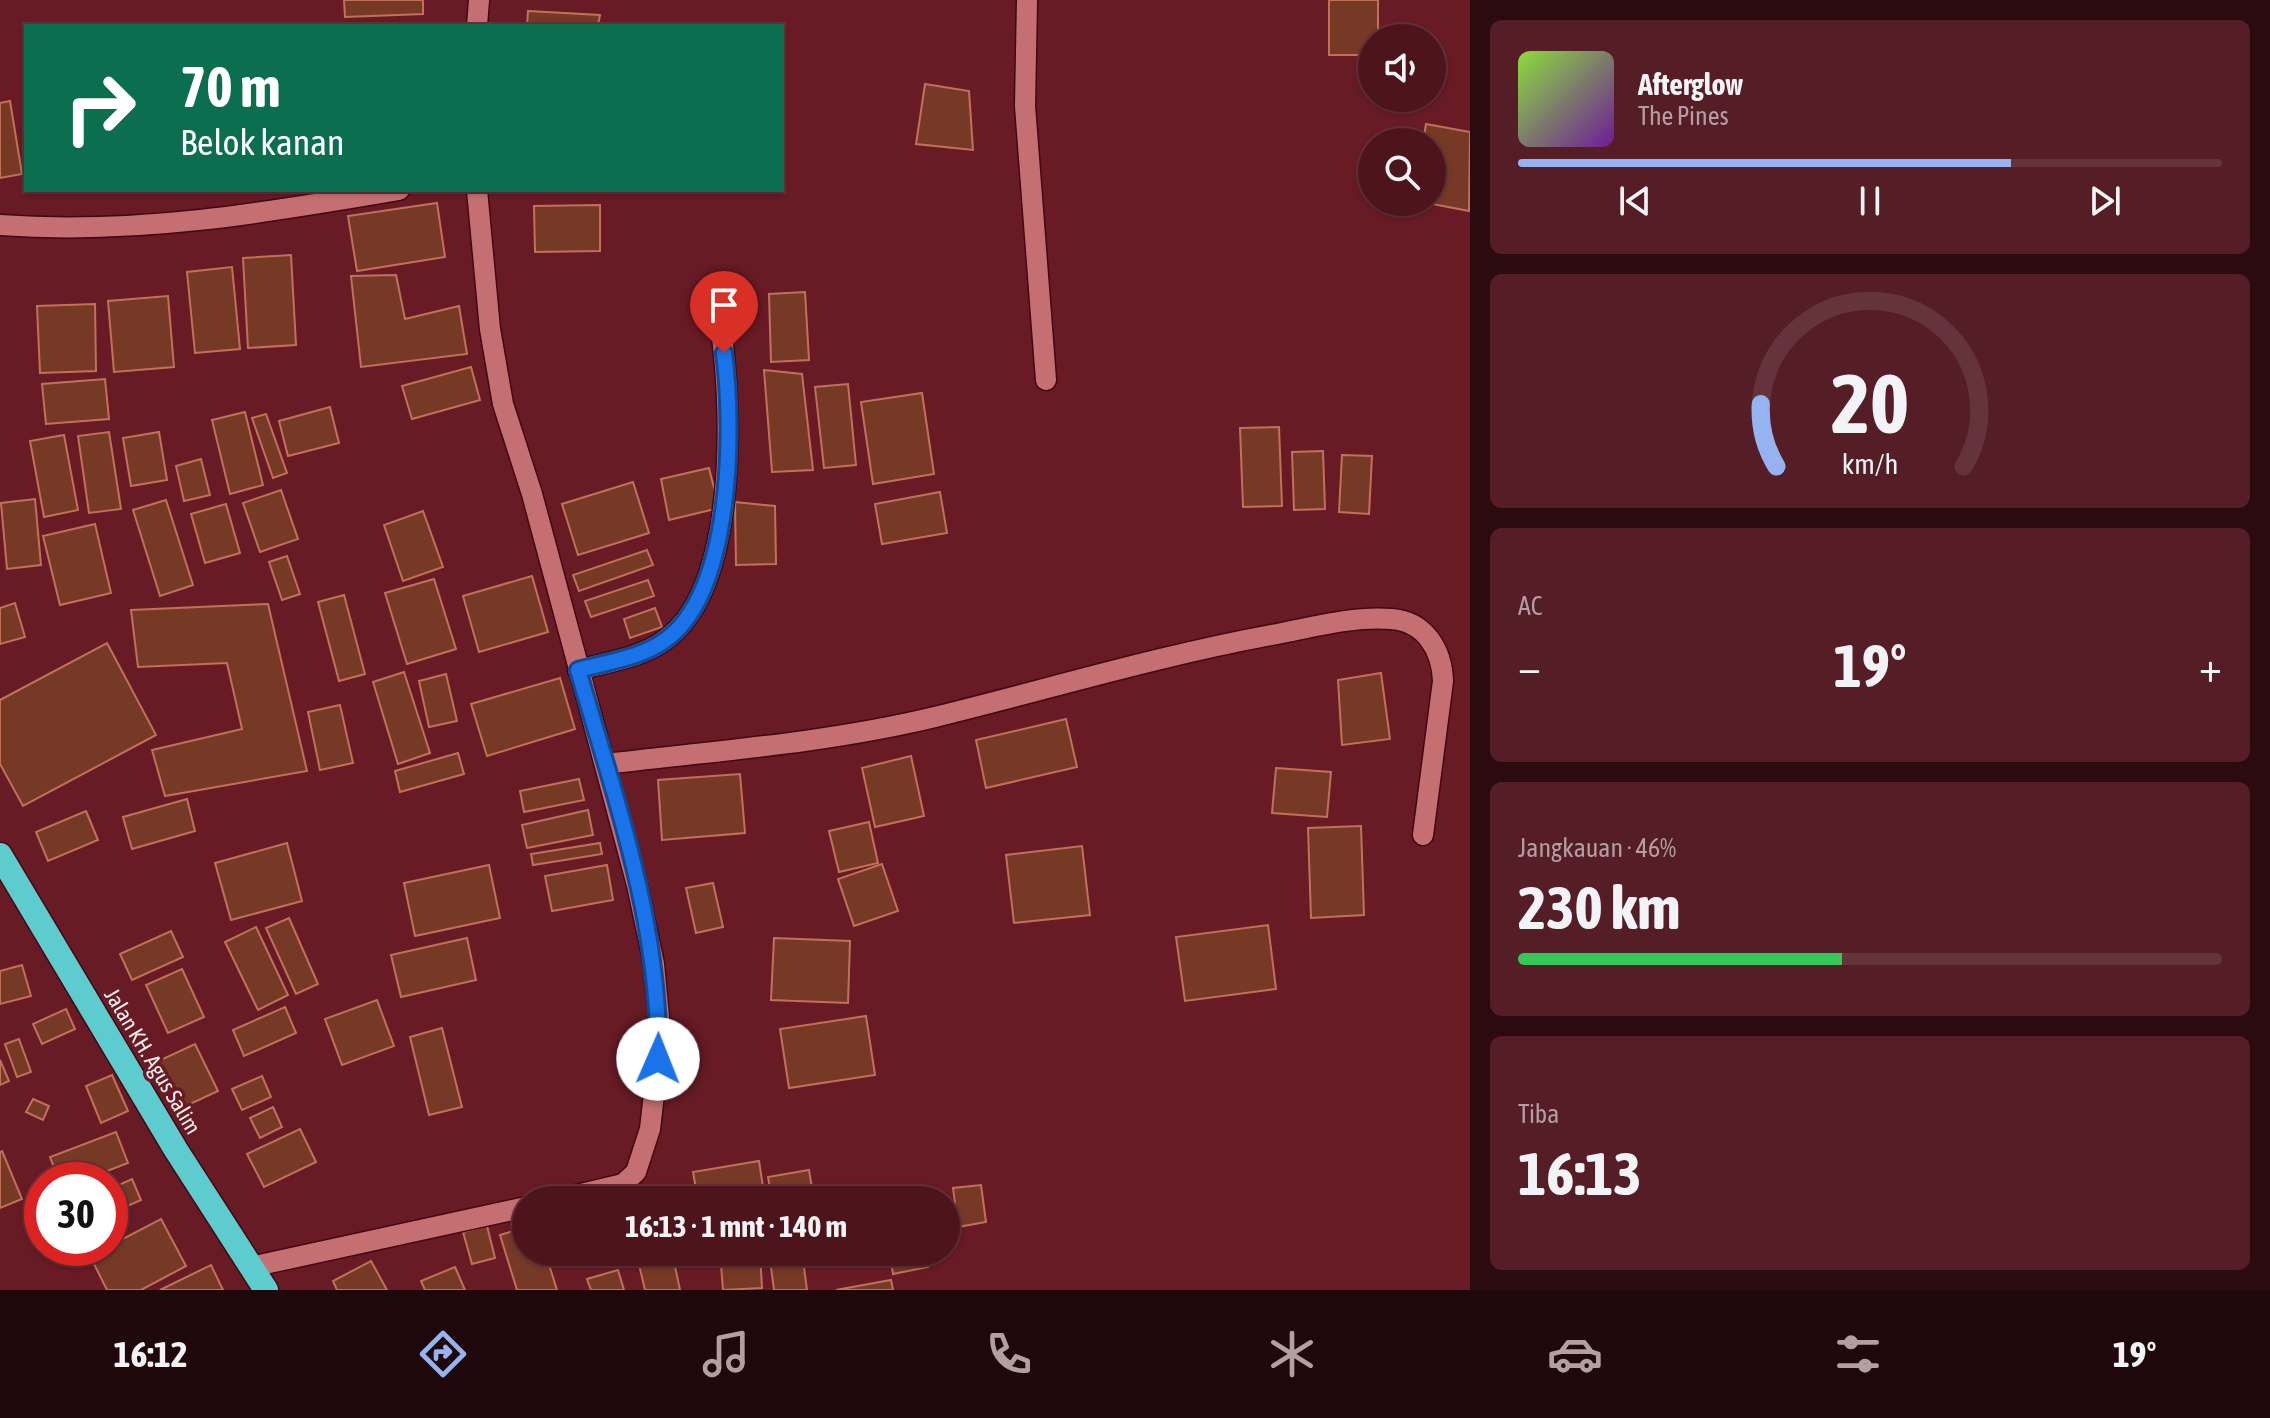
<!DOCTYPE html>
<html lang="id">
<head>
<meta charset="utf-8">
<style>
	body { margin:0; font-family:"Asap Condensed",sans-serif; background:#551d25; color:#f1f3f6; height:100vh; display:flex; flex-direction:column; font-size:30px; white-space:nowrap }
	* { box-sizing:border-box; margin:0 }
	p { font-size:26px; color:#b39ea3 }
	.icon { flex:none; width:44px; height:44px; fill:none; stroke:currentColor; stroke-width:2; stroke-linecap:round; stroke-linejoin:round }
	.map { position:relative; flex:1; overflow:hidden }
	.drawer { display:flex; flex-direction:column; gap:20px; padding:20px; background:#2b0b0f; width:800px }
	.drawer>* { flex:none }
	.top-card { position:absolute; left:24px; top:24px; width:760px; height:168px; border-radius:0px; box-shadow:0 2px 6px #0004,0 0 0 2px #65333b; background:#0b6e4f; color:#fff; overflow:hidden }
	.controls { position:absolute; left:1358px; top:24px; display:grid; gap:16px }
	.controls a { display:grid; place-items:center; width:88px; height:88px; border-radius:50%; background:#4e141c; box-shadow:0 2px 6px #0004,0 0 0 2px #65333b; font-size:40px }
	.speed { position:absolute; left:24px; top:1162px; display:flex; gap:16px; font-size:40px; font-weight:700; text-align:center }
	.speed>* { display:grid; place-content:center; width:104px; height:104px; border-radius:50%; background:#4e141c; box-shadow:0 2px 6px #0004,0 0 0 2px #65333b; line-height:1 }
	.speed .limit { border:12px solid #d22; background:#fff; color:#111 }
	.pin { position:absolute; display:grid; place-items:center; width:68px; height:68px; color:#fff; margin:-82px -34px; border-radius:50% 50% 50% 0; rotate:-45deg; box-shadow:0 0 8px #0007 }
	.pin .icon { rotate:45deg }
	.me { position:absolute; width:88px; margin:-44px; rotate:1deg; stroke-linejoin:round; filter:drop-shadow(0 0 6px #0008) }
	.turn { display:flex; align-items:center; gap:28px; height:168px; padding:0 24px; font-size:36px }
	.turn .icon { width:104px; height:104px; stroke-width:2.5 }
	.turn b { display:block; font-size:56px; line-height:68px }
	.big { font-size:60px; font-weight:700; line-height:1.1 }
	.drawer .tile { flex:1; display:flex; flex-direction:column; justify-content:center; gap:12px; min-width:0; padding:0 28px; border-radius:12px; background:#551d25 }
	.drawer .dial { align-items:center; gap:0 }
	.dial svg { height:208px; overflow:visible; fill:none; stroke:#65333b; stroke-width:7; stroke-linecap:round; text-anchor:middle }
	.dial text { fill:#f1f3f6; stroke:none }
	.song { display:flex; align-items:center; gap:24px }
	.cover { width:96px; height:96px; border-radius:12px; background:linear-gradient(135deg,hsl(90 70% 55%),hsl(280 70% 35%)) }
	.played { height:8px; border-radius:4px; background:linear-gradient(90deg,#95b2f1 70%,#65333b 70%) }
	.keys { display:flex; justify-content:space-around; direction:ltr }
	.heat { display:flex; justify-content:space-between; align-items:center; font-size:44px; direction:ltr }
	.charge { height:12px; border-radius:6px; background:linear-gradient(90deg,#34c759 46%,#65333b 0) }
	.trip { position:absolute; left:512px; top:1186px; width:448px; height:80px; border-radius:40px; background:#4e141c; box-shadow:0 2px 6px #0004,0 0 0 2px #65333b; font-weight:700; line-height:80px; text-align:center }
	.tabs { display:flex; height:128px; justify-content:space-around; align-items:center; background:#1f080b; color:#b39ea3 }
	.tabs .icon { width:56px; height:56px }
	.tabs .current { color:#95b2f1 }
	.tabs b { font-size:36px; color:#f1f3f6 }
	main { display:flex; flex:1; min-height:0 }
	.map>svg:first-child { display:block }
	.building { fill:#763926; stroke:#c27159; stroke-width:2 }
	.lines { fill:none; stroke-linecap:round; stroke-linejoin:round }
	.minor-casing { stroke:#430812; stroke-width:23 }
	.highway-casing { stroke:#430812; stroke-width:27 }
	.minor { stroke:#c56f73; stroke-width:20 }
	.highway { stroke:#5ccccf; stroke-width:24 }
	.route-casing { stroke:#114b97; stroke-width:20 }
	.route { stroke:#1a73e8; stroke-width:14 }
	.labels { text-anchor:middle; stroke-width:7; stroke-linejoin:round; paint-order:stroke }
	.street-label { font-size:22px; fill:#fbf1f1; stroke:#681b25 }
</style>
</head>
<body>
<main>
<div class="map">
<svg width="1470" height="1290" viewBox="0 0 1470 1290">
	<rect width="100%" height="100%" fill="#681b25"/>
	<g class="building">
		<polygon points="344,0 423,0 423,14 345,17"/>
		<polygon points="1329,0 1378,0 1378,38 1372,38 1372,55 1329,55"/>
		<polygon points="528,11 600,15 598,26 527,26"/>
		<polygon points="925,84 969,91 973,150 916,144"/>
		<polygon points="10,101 22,174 0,178 0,103"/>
		<polygon points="1426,124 1470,132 1469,211 1422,202 1432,202 1432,142 1423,142"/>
		<polygon points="437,203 445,257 357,271 348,216"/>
		<polygon points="600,205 600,251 535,252 534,206"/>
		<polygon points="291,255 296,345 248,348 243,258"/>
		<polygon points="232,267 240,349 195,353 187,272"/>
		<polygon points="396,275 405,319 459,306 467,354 361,367 351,276"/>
		<polygon points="805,292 809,360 771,362 769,294"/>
		<polygon points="168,296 174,367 114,372 108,301"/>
		<polygon points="95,304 96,371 40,373 37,306"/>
		<polygon points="471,367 480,400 412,419 402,386"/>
		<polygon points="764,370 802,374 813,470 772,472"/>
		<polygon points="105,379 109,419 46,424 42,384"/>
		<polygon points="848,384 856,465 824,468 815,387"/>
		<polygon points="922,393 934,474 873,484 861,402"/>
		<polygon points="330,407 339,443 288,456 279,421"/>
		<polygon points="245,412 263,485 230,494 212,420"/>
		<polygon points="266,414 287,473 273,478 252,418"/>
		<polygon points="1279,427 1282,506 1243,507 1240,428"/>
		<polygon points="109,432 121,509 89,513 78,436"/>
		<polygon points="159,432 167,480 131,486 123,438"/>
		<polygon points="64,435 78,510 44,517 30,441"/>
		<polygon points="1323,451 1325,509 1294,510 1292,452"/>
		<polygon points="1342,455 1372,456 1369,514 1339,512"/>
		<polygon points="201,459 210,495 184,501 176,466"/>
		<polygon points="709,468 719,508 669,520 661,479"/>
		<polygon points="633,482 649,533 578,555 562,504"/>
		<polygon points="281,490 298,539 260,552 243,503"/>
		<polygon points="940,492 947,533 882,544 875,504"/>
		<polygon points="35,499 41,565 7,569 1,503"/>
		<polygon points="166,500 193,585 160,596 133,510"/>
		<polygon points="735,502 775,506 776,564 736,565"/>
		<polygon points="226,504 240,553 205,563 191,514"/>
		<polygon points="423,511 443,567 403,581 384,525"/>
		<polygon points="95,524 111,593 60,605 43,536"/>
		<polygon points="647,550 653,565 579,591 573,575"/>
		<polygon points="287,556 300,594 282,600 269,562"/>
		<polygon points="532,576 548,632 479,652 463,596"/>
		<polygon points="434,579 456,649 407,664 385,593"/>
		<polygon points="648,580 654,596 591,617 585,601"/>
		<polygon points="344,595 365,674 339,681 318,602"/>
		<polygon points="15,603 25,637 0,644 0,608"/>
		<polygon points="268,604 307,771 165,796 152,750 242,729 227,663 138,667 131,610"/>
		<polygon points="655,608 662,627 630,638 624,619"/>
		<polygon points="107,643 156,735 23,806 0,764 0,700"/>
		<polygon points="404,672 430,753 398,764 373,682"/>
		<polygon points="1381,673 1390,739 1342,745 1338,680"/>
		<polygon points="446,674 457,721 429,727 419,681"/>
		<polygon points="560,678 575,729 487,756 471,704"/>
		<polygon points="340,705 353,763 320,770 308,712"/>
		<polygon points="1066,719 1077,767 986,788 976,740"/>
		<polygon points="458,753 464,774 400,792 395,771"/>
		<polygon points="911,756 924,816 875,827 862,768"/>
		<polygon points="1276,768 1331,772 1327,817 1272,813"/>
		<polygon points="740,774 745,833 662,840 658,780"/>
		<polygon points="579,779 584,800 524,812 520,791"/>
		<polygon points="187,799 195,831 132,849 123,817"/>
		<polygon points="588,810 593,835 527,848 522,825"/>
		<polygon points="86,811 98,840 48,861 36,832"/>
		<polygon points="869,822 878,863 839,872 829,831"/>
		<polygon points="1361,826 1364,915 1311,918 1308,828"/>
		<polygon points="287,843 302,901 231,920 215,863"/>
		<polygon points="600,843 602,854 533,865 531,854"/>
		<polygon points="1082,846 1090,915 1014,923 1006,855"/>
		<polygon points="882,864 898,911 854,926 838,879"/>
		<polygon points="489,865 500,918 415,936 404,883"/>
		<polygon points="607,865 613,900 552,911 545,876"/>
		<polygon points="713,883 723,927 696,933 686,888"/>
		<polygon points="289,918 318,984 296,994 266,928"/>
		<polygon points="1268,925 1276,989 1185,1001 1176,937"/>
		<polygon points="256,927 288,995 258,1010 225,942"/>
		<polygon points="171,931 183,957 132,980 120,954"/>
		<polygon points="467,938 476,980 401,997 391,955"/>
		<polygon points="774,938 850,941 848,1003 771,1000"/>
		<polygon points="22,965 31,996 0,1004 0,971"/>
		<polygon points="182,969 204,1017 168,1033 146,985"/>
		<polygon points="377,1000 394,1046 342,1065 325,1019"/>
		<polygon points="285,1007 296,1033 244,1056 233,1030"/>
		<polygon points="66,1009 75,1029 42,1044 33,1024"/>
		<polygon points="866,1016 875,1075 789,1088 780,1029"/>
		<polygon points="442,1028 462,1107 429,1115 410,1037"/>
		<polygon points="19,1039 31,1072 17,1077 5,1044"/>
		<polygon points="195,1044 218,1091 173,1112 150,1065"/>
		<polygon points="0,1060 9,1081 0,1085"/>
		<polygon points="112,1075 128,1111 101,1123 86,1086"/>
		<polygon points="262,1076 271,1097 242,1110 232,1089"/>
		<polygon points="33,1099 49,1106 43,1120 26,1112"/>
		<polygon points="273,1107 282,1127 260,1138 250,1118"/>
		<polygon points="300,1129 316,1162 264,1187 247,1154"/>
		<polygon points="116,1132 128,1163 84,1180 59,1180 50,1157"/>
		<polygon points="2,1151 22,1199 0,1208 0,1152"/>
		<polygon points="759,1161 765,1200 698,1200 693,1172"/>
		<polygon points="809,1170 814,1200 772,1200 768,1177"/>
		<polygon points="132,1179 141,1200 114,1212 110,1201 110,1189"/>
		<polygon points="981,1185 986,1222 958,1227 953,1188"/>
		<polygon points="665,1188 668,1200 630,1200 629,1197"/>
		<polygon points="161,1219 186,1266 141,1290 107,1290 90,1256"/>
		<polygon points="487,1226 495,1258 472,1264 463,1232"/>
		<polygon points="526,1227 526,1252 545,1252 557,1290 517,1290 500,1235"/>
		<polygon points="636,1252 672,1252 680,1290 645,1290"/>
		<polygon points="720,1252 760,1252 762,1288 723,1290"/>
		<polygon points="769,1252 802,1252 807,1290 774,1290"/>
		<polygon points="830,1252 855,1252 857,1260 832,1263"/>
		<polygon points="865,1252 883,1252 883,1262 865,1263"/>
		<polygon points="889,1252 925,1252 928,1267 893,1274"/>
		<polygon points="371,1261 387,1290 337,1290 333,1281"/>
		<polygon points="211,1265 223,1290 160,1290"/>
		<polygon points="455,1267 465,1290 425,1290 421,1281"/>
		<polygon points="618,1270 624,1290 591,1290 587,1279"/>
		<polygon points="891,1280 893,1290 836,1290"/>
	</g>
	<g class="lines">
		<defs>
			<g id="minor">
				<polyline points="1027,0 1025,106 1046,380"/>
				<polyline points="477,26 479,0"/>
				<polyline points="477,190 490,329 503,404 532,494 637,885 654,964 659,1017 658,1059 650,1129 636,1172 623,1184 556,1200"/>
				<path d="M0 225C136 235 265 213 399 190"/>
				<path d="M578 670C607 662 641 658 665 640 737 589 732 416 722 337"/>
				<path d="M605 764C715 751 827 743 935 717 1049 689 1161 655 1277 634 1313 627 1353 616 1391 619 1425 621 1442 650 1443 681L1423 835"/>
				<polyline points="251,1267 526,1207"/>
			</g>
			<polyline id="highway" points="0,855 176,1150 266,1290"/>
		</defs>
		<use href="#minor" class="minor-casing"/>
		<use href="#highway" class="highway-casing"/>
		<use href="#minor" class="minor"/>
		<use href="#highway" class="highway"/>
	</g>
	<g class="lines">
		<defs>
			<path id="route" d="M658 1059C661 927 615 797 578 670 607 662 640 658 664 641 733 594 734 428 724 353"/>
		</defs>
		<use href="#route" class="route-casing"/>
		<use href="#route" class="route"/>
	</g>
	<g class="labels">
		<g class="street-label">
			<text transform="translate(153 1061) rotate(59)" y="8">Jalan KH. Agus Salim</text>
		</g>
	</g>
</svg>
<div class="controls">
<a><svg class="icon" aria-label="sound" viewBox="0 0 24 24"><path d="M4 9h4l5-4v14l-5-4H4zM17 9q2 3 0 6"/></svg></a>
<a><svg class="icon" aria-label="search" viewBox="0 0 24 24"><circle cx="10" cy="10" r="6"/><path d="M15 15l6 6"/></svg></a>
</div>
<div class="speed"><div class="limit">30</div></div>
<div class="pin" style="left:724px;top:353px;background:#d93025"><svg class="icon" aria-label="arrive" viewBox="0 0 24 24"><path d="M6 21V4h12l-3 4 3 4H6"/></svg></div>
<svg class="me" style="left:658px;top:1059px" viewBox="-20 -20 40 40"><circle r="19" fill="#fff"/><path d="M0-13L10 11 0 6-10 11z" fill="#1a73e8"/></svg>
<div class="trip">16:13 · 1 mnt · 140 m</div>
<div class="top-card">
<div class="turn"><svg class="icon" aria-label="right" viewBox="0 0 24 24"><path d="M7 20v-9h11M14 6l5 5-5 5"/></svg><div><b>70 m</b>Belok kanan</div></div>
</div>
</div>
<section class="drawer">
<div class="tile">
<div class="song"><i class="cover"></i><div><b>Afterglow</b><p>The Pines</p></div></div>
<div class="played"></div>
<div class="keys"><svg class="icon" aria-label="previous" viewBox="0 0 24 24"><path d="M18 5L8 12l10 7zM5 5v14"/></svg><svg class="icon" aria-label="pause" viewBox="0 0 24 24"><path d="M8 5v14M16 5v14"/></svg><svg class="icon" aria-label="next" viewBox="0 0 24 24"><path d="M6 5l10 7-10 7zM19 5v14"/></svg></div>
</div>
<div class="tile dial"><svg viewBox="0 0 100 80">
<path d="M14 69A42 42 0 1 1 86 69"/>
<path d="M14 69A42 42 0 0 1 8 45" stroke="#95b2f1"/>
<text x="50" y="56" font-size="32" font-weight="700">20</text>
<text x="50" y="72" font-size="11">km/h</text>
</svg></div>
<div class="tile"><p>AC</p>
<div class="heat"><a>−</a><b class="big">19°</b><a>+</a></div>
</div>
<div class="tile"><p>Jangkauan · 46%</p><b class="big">230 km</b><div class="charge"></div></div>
<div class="tile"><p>Tiba</p><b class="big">16:13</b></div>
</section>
</main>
<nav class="tabs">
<b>16:12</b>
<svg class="icon current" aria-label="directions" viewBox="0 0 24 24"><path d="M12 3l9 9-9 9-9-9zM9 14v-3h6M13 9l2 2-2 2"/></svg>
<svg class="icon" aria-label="music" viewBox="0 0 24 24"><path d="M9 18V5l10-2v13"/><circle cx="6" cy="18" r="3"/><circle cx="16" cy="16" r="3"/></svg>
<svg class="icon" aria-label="phone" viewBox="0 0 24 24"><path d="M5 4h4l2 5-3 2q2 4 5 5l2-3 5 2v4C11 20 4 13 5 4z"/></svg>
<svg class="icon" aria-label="climate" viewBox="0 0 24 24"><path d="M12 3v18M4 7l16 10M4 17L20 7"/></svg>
<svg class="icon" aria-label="car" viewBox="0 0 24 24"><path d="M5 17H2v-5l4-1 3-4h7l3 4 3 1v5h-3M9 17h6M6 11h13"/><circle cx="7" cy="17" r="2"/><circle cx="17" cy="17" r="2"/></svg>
<svg class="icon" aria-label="filters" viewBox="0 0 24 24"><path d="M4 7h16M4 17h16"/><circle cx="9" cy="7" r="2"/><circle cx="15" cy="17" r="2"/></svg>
<b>19°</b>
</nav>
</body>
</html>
